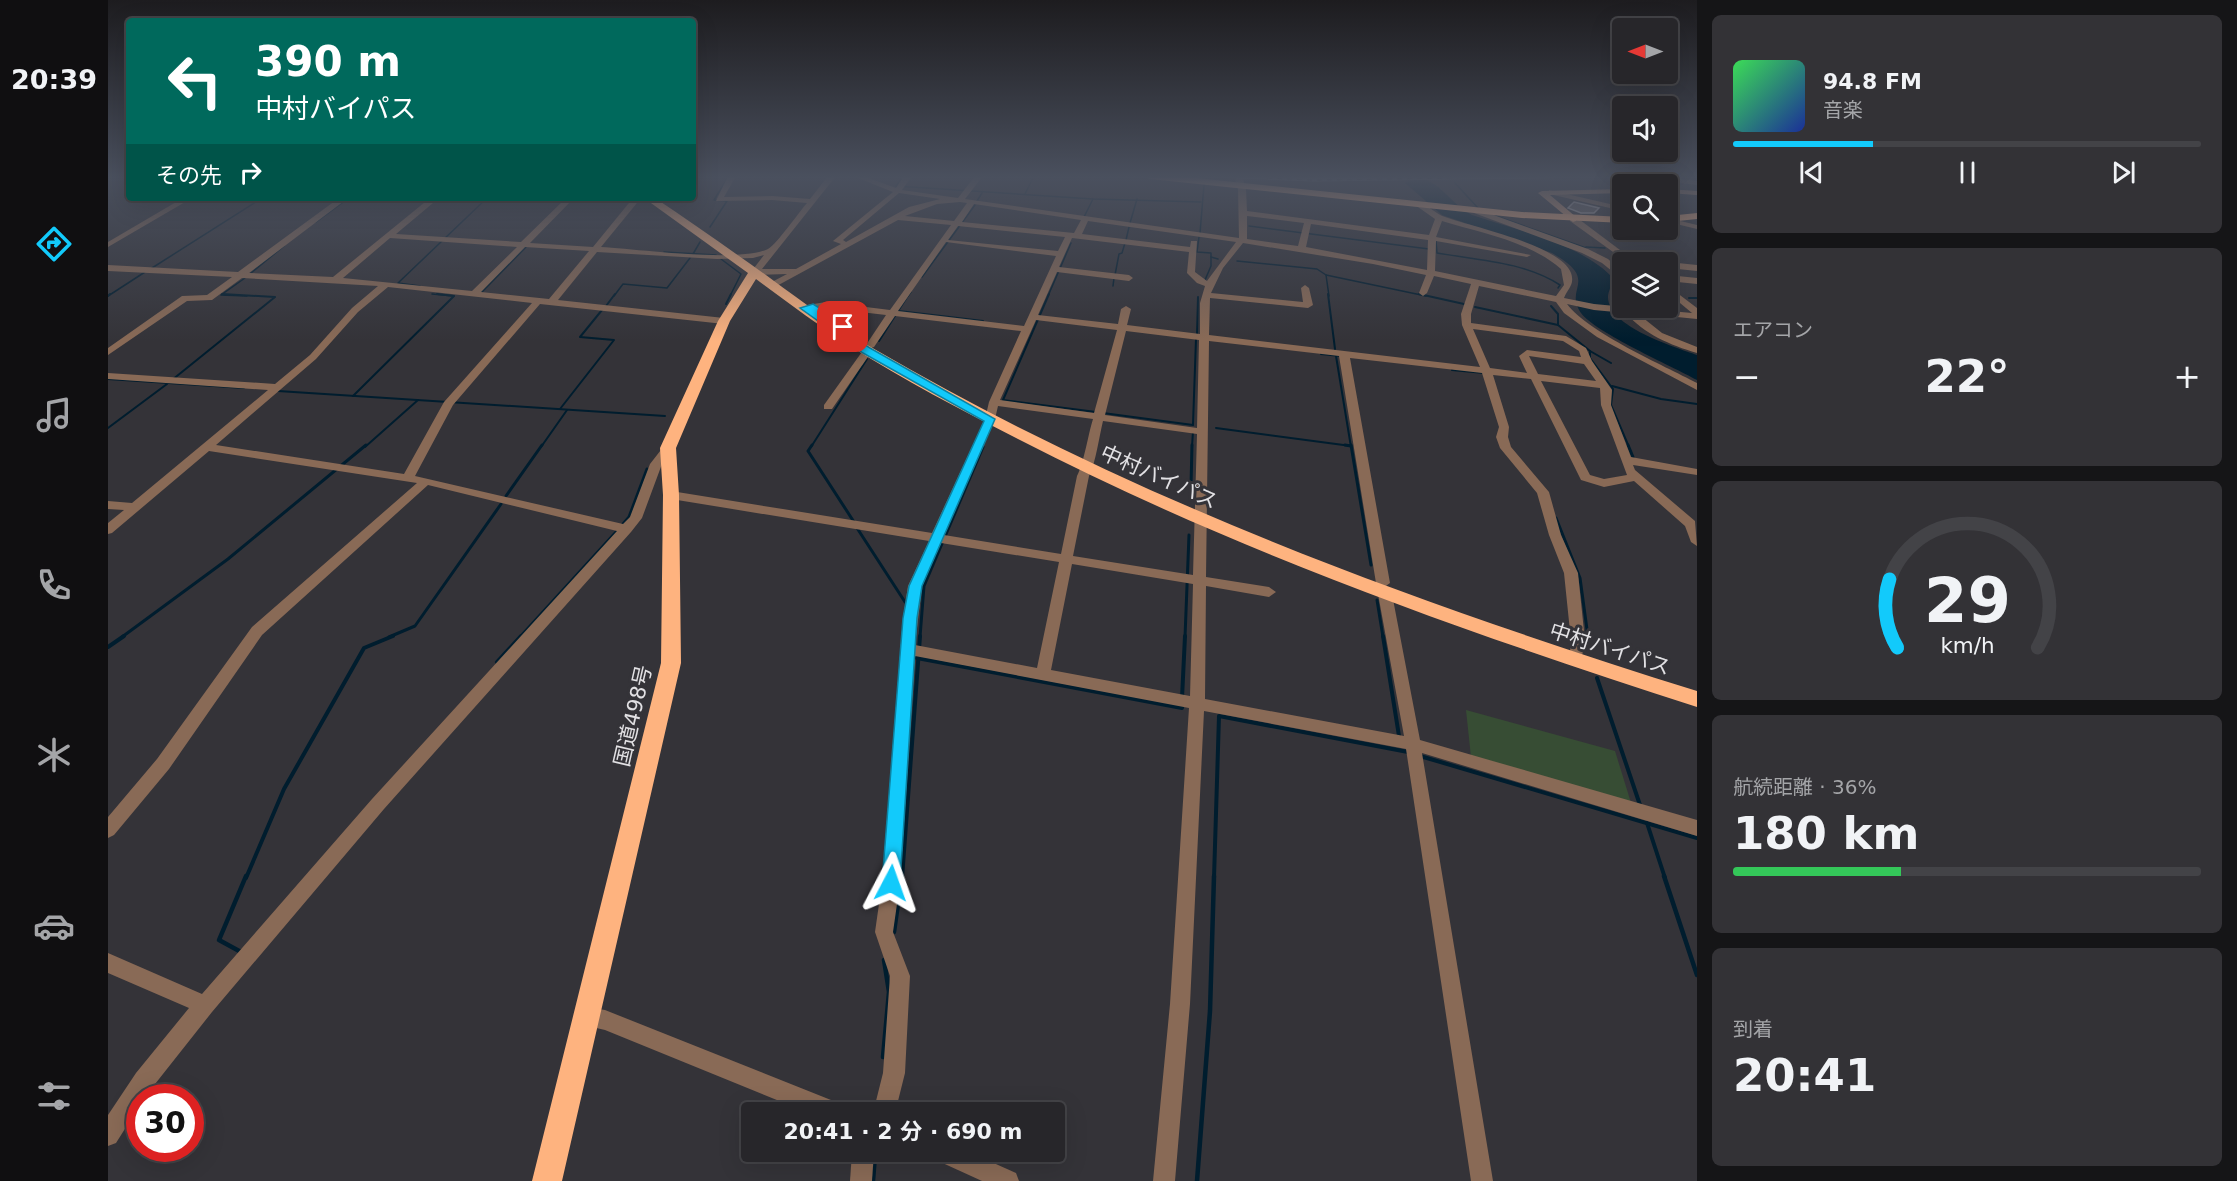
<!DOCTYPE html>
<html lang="ja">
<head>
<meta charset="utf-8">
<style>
	body { margin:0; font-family:"DejaVu Sans","Noto Sans JP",sans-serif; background:#333236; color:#f1f3f6; height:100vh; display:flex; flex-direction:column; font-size:22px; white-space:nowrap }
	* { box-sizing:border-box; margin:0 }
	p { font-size:20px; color:#a4a5a8 }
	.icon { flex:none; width:33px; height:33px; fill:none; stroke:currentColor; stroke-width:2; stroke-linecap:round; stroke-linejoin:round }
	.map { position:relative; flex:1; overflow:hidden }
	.sheet { display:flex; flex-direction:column; gap:15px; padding:15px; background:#151517; width:540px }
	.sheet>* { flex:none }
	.top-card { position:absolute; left:18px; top:18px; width:570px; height:183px; border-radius:6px; box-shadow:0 6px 24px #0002,0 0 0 2px #434347; background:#00695c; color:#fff; overflow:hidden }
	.needle { width:39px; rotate:270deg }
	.controls { position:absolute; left:1504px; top:18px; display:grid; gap:12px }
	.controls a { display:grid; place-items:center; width:66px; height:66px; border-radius:6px; background:#27262a; box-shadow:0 6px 24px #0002,0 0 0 2px #434347; font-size:30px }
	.speed { position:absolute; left:18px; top:1084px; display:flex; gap:12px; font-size:30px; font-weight:700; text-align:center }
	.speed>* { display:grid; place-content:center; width:78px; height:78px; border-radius:50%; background:#27262a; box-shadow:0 6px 24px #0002,0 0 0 2px #434347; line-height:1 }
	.speed .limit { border:9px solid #d22; background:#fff; color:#111 }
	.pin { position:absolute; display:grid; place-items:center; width:51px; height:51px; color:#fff; margin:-26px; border-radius:12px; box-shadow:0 3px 9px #0006 }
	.me { position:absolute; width:66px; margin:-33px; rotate:4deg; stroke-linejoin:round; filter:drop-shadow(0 0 4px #0008) }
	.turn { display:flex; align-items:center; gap:21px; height:126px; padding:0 30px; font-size:27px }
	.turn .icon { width:78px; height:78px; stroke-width:2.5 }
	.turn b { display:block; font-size:42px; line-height:51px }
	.then { display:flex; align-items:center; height:57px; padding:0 30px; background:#0003; gap:12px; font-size:22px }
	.big { font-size:45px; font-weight:700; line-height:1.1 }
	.sheet .widget { flex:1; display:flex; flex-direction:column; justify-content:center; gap:9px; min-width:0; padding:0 21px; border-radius:9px; background:#333236 }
	.sheet .dial { align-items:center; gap:0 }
	.dial svg { height:156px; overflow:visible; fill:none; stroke:#434347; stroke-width:7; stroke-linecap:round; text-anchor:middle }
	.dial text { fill:#f1f3f6; stroke:none }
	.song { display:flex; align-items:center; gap:18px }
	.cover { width:72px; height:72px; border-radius:9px; background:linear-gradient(135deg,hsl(130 70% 55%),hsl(230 70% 35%)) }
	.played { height:6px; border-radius:3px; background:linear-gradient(90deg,#12cafb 30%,#434347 30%) }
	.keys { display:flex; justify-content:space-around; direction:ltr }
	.heat { display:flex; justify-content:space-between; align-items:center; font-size:33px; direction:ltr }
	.charge { height:9px; border-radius:4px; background:linear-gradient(90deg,#34c759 36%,#434347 0) }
	.trip { position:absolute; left:633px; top:1102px; width:324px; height:60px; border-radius:6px; background:#27262a; box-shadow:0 6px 24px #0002,0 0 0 2px #434347; font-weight:700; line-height:60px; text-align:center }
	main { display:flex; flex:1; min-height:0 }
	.tab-bar { display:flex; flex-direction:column; width:108px; justify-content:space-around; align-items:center; background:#100f11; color:#a4a5a8 }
	.tab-bar .icon { width:42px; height:42px }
	.tab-bar .selected { color:#12cafb }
	.tab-bar b { font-size:27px; color:#f1f3f6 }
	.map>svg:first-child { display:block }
	.green { fill:#374d34 }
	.water { fill:#001d2e }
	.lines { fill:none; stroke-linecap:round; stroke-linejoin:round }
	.stream-far4 { stroke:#001d2e; stroke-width:1.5 }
	.stream-far3 { stroke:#001d2e; stroke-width:2 }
	.stream-far2 { stroke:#001d2e; stroke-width:3 }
	.stream-far1 { stroke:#001d2e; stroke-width:4 }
	.stream { stroke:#001d2e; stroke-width:4.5 }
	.building { fill:#696365; stroke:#b3acaf; stroke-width:1.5 }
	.minor { fill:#896a56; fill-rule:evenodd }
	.major { fill:#dd9e74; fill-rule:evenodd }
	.highway { fill:#feb37f; fill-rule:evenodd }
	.rail-casing { stroke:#a6a5a9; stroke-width:3 }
	.rail { stroke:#343338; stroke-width:1.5; stroke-dasharray:5; stroke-linecap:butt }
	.route { fill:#12cafb; stroke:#0c83a3; stroke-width:1.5 }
	.labels { text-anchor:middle; stroke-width:6; stroke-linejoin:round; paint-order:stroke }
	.street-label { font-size:21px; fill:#e2e1e4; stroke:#343338 }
</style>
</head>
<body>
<main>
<nav class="tab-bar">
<b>20:39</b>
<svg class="icon selected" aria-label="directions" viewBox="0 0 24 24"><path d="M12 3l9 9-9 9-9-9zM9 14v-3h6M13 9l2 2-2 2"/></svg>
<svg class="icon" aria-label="music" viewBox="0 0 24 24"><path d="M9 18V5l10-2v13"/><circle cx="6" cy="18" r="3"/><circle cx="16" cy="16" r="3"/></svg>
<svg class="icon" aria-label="phone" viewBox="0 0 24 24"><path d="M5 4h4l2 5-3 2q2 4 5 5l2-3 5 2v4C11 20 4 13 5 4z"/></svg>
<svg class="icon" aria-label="climate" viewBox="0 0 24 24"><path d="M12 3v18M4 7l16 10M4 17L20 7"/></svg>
<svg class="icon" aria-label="car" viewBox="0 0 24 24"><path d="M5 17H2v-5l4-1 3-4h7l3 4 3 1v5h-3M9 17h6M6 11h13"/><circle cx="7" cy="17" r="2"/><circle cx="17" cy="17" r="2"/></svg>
<svg class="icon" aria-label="filters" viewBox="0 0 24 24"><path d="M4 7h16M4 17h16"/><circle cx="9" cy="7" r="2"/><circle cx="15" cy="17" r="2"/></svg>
</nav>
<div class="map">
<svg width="1589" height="1181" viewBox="0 0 1589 1181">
	<rect width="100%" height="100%" fill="#343338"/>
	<polygon class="green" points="1358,710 1507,751 1524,806 1363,757"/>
	<path class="water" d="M1295 176C1334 176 1336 200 1364 215 1409 230 1474 244 1506 279 1504 284 1500 292 1500 297 1500 327 1567 347 1589 355V380C1564 366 1488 333 1473 313 1455 287 1493 281 1444 253L1334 215 1297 183 1301 181Z"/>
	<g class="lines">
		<g class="stream-far4">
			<polyline points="796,176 788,186 985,199 1093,202"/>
			<polyline points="1347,183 1370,208"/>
			<polyline points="917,194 926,176"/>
			<polyline points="869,201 874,193"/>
			<polyline points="1388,216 1478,248"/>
			<polyline points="976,217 985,199"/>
			<polyline points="208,222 241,198"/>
			<polyline points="1022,223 1029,199"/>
			<polyline points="1141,226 1321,249"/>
			<polyline points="602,227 619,201 606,200 621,176"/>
			<polyline points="1092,233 1096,185"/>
			<polyline points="1091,237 1089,252 1103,253 1103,266 1097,280"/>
			<polyline points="1018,240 1021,227"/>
			<path d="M1328 241 1329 253C1370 260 1417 262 1452 285L1450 288"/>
			<polyline points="1478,247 1497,248"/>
			<polyline points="556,252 608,255"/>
			<polyline points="585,254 592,242"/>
			<polyline points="1103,257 1110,259"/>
			<polyline points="613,259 633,274 622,296"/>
			<polyline points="1129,261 1209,269 1218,275 1318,296"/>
			<polyline points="1502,261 1515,272"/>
			<polyline points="44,268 154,198"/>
			<polyline points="143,273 176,246"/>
			<polyline points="1007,275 1011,254 1014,253 1017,243"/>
			<polyline points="1218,275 1221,296"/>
			<polyline points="814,277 867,205"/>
			<polyline points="137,278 113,295 139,296"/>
			<polyline points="312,286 290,283 379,198"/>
			<polyline points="1005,286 1006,278"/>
			<polyline points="373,293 420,245"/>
			<polyline points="324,294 346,296"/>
			<polyline points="0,296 37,272"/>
			<polyline points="506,296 515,284 559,288 582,258"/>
			<polyline points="800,296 803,292"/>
			<polyline points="940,296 963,243"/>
		</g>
		<g class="stream-far3">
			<polyline points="941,294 895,400 988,412"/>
			<polyline points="1220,294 1227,349"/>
			<polyline points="1311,294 1356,304"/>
			<polyline points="0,296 2,294"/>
			<polyline points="1581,298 1589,298"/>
			<polyline points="618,304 623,294"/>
			<polyline points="498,306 507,294"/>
			<polyline points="1443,306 1450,314 1450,325"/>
			<polyline points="1367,307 1450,325 1482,351 1503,363"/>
			<polyline points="791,311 875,321"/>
			<polyline points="1089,335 1090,297"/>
			<polyline points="771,341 801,294"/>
			<polyline points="1482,351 1482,358 1505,389 1503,405 1521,447"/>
			<polyline points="1213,354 1233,356"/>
			<polyline points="1228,356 1243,447"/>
			<polyline points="1344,370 1376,373"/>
			<polyline points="0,379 136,388"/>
			<polyline points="64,380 167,297 114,294"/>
			<polyline points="1504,386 1553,399 1589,404"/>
			<polyline points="170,391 557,416"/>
			<polyline points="245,396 346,296 329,294"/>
			<polyline points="452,409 506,340 472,337 494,310"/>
			<polyline points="995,413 1085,425"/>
			<polyline points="1085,424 1088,339"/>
			<polyline points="0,428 59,384"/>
			<polyline points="1108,428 1243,446"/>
			<polyline points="257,447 310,400"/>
			<polyline points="433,447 459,410"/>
			<polyline points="703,447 759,359"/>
			<polyline points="1084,447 1085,431"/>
		</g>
		<g class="stream-far2">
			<polyline points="704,445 700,451 746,522"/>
			<polyline points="1237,445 1243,446"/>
			<polyline points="1243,445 1263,565"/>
			<polyline points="1520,445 1525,457"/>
			<polyline points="1083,486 1084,445"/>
			<polyline points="398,496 434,445"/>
			<polyline points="1448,518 1472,578 1480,637"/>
			<polyline points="515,524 521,517 539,469"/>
			<polyline points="749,528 797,602"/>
			<polyline points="1269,600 1275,637"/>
			<polyline points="14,637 120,559 258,445"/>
			<polyline points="281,637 307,626 393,504"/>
			<polyline points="412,637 508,532"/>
			<polyline points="812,637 816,586 875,447"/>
			<polyline points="1077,637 1081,535"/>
		</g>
		<g class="stream-far1">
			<polyline points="1275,636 1291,736"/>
			<polyline points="1479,636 1480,640"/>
			<polyline points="0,647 16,636"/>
			<polyline points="809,658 1074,708 1074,704"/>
			<polyline points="389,662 413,636"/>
			<polyline points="1489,678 1532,805"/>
			<polyline points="1074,698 1077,636"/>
			<polyline points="1312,756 1589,838"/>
			<polyline points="1539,823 1557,878"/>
			<polyline points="138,878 176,789 256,648 285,636"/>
			<polyline points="794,878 812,636"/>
			<polyline points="1106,878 1111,716 1300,752"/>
		</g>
		<g class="stream">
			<polyline points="1556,876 1589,975"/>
			<polyline points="786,932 794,876"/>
			<polyline points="133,952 111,940 138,876"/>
			<polyline points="775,1057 781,992 776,960"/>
			<polyline points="765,1181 767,1155"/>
			<polyline points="1089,1181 1102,1011 1106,876"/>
		</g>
	</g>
	<polygon class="building" points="1466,202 1491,208 1486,213 1473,213 1460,208"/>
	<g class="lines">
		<g class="minor">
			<path d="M620 176H628L616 197 664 196 702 199 720 176H728L654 269H688L733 244 725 241 785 192 745 176H755L788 188 796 176H804L794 190 850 198 867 176H875L857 199 1131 238 1130 189 1127 179 1131 177 1135 179 1138 189 1139 211 1321 235 1327 219 1310 207V203H1313C1321 206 1328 214 1337 217 1364 227 1453 245 1463 273 1467 285 1460 288 1456 298L1486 304 1584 313 1560 293V286L1589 308V319L1529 313 1554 333 1589 347V353C1562 345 1536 334 1518 313L1486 310 1459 304C1481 333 1555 365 1589 383V390L1489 337 1456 313 1448 302 1371 286 1363 314V323L1458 336 1478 348 1484 361 1504 390 1503 405 1523 457 1589 469V475L1525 465 1527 470 1587 521 1589 546 1583 542 1577 526 1526 481 1496 487 1473 480 1423 379 1385 375 1401 427 1400 437 1403 447 1441 492 1453 535 1470 573 1477 641 1474 656H1464L1462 652 1463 641 1456 573 1441 535 1429 493 1392 448 1388 437 1391 427 1374 373 1242 358 1282 583 1275 588 1268 583 1231 356 1101 341 1098 577 1161 587 1168 592 1161 597 1098 586 1097 699 1296 736 1270 594 1277 589 1284 594 1312 740 1589 820V836L1314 753 1385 1181H1363L1298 749 1096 711 1082 1004 1067 1181H1045L1062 1004 1081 708 807 656 792 883 785 932 802 976 797 1073 787 1113H765L775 1073 782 976 767 932 774 883 795 618 800 586 821 541 563 499 557 495 563 491 824 533 877 419 881 402 913 331 787 316 766 347 763 348 758 345 778 315 718 308 693 310V306L718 302 782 310 843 225 790 220 665 288 661 285 662 283 679 274 647 275 643 272 656 255 645 258 609 259 489 252 450 300 616 318 621 321 616 324 432 304 345 405 307 476 515 524 522 517 542 464 556 446H564L566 448 554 464 534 518 523 532 276 809 104 1012 36 1098H32V1105L8 1143 0 1146V1115L28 1073 81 1008 0 973V953L94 994 264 799 509 531 320 485 154 635 61 769 6 835 0 838V817L49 759 144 627 309 483 101 451 4 533 0 534V523L16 510 0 509V501L24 503 160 390 0 379V373L167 384 202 355 244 308 270 286 134 278 104 300 79 301 0 355V348L74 296 99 295 124 277 0 271V265L130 272 231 198H240L141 273 225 277 322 198H331L288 234 413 242 458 198H466L422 243 485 247 525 198H533L493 247C530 249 630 263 660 249 669 244 691 212 699 203L664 200 608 201ZM791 193 832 199 801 207 738 242 735 240ZM852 202 859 203 846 221 797 216 829 204ZM866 204 973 220 966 233 854 222ZM1139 216 1196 223 1190 246 1139 239ZM980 221 1128 242 1099 281 1087 272 1089 241H1083L1082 247 974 234ZM1334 221C1373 233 1421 241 1453 269L1456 285 1448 296 1327 271 1328 241 1419 257 1423 255 1328 237ZM1203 224 1320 240 1319 270 1198 247ZM850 226 957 237 950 251 840 240ZM282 238 409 247 364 291 235 278ZM964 238 1081 252 1079 273 1089 283 1097 286 1092 303V334L1019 325 1023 309 1018 306 1013 309 1010 324 930 315 949 272 1021 281 1025 278 1021 275 951 267ZM838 242 948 256 916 326 790 311ZM1135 243 1265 264 1318 275 1311 293 1315 296 1319 293 1326 276 1363 284 1353 314 1354 325 1372 367 1101 335 1102 298 1200 308 1205 305 1201 288 1197 285 1193 288 1195 302 1103 293 1115 268ZM417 247 481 251 441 299 373 292ZM280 287 424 303 336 402 296 474 108 445 208 359 250 312ZM928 320 1009 330 986 413 892 400ZM1365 329 1455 341 1471 351 1473 357 1419 350 1411 356 1419 373 1382 368ZM1018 331 1091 340 1089 428 997 415ZM1421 356 1476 364 1488 381 1430 374ZM1433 381 1492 388 1493 405 1519 475 1496 479 1482 475ZM890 406 985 419C980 435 976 463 969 476L953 554 836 535 887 419ZM995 421 1089 434 1085 575 965 556 981 476C988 462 991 437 995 421ZM833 543 951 562 929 668 807 645 814 586ZM964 564 1085 584 1082 696 943 670Z"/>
			<polygon points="1566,178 1589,181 1589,185 1566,182"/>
			<polygon points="1441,190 1515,207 1515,211 1441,194"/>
			<polygon points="75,198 84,198 0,247 0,242"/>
			<polygon points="1369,209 1480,249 1500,259 1515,272 1515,280 1494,263 1474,253 1366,213 1366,209"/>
			<polygon points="1462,217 1468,217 1528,262 1519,262 1462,221"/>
			<polygon points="1560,218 1589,225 1589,229 1560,222"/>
			<polygon points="1560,262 1589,265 1589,271 1560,268"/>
			<polygon points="1560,275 1589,278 1589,284 1560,281"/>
			<polygon points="1515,287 1515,304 1511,301 1511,290"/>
			<polygon points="759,348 764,351 724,409 716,409 716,405 756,349"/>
			<polygon points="478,1007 497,1010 728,1102 736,1105 739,1113 701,1113 497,1030 471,1024 468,1017 471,1010"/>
			<polygon points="744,1152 766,1152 764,1181 742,1181"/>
			<polygon points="825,1152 861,1152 908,1173 911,1181 874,1181 828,1160"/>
		</g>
		<g class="major">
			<polygon points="1515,189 1515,193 1442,195 1468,217 1468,221 1465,222 1430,193 1434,191"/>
			<polygon points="1560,189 1589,191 1589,195 1560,193"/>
		</g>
		<g class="highway">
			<polygon points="1037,176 1069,176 1414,212 1515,217 1515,223 1414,218 1042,179"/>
			<path d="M536 198H547C586 224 624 251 662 278 696 303 731 329 768 350 1026 500 1305 602 1589 691V707C1357 632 1127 551 910 439 853 410 796 380 742 346 710 325 679 302 648 279L622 321 568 448 571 495 573 663 454 1181H424L553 663 555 495 552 448 610 321 640 273Z"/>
			<polygon points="1589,213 1589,219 1560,222 1560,216"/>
		</g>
		<defs>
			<polyline id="rail" points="1109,176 1206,180 1480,176"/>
		</defs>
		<use href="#rail" class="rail-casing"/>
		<use href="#rail" class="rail"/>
	</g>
	<linearGradient id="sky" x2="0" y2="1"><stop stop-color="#1d1c1f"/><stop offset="0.52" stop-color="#4a505e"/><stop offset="1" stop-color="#4a505e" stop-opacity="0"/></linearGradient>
	<rect width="1589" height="341" fill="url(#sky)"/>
	<polygon class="route" points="705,304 739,325 739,329 734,329 762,348 887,419 814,586 809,618 792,883 790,889 783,892 777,889 774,883 795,618 801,586 876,421 755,353 692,308"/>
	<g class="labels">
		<g class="street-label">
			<text transform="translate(1051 477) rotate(24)" y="7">中村バイパス</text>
			<text transform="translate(1502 649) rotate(18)" y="7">中村バイパス</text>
			<text transform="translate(525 716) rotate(-77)" y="7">国道498号</text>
		</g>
	</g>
</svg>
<div class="controls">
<a><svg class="needle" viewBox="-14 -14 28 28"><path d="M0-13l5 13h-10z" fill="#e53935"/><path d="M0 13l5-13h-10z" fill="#a4a5a8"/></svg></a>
<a><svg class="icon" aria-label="sound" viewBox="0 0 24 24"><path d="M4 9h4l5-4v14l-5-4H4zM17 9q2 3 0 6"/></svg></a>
<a><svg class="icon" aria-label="search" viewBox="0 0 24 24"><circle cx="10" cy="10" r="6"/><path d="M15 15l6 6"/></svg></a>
<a><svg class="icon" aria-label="layers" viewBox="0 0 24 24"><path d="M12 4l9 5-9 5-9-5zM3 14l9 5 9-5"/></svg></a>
</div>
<div class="speed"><div class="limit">30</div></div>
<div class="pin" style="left:735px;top:327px;background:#d93025"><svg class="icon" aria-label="arrive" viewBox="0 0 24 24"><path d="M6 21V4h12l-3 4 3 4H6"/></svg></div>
<svg class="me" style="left:783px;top:883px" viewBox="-20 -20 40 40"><path d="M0-17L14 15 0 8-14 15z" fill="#12cafb" stroke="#fff" stroke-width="4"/></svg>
<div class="trip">20:41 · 2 分 · 690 m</div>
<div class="top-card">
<div class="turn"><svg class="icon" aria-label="left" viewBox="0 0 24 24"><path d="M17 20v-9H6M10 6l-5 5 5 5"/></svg><div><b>390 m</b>中村バイパス</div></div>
<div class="then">その先<svg class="icon" aria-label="right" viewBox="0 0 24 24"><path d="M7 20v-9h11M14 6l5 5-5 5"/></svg></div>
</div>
</div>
<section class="sheet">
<div class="widget">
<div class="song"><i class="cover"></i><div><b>94.8 FM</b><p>音楽</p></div></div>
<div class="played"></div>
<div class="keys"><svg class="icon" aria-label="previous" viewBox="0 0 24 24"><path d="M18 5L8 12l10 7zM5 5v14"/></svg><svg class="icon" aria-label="pause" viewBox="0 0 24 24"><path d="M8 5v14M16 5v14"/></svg><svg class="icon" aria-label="next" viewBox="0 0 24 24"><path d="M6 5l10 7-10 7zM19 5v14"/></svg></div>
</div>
<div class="widget"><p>エアコン</p>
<div class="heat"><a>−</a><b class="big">22°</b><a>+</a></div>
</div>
<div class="widget dial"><svg viewBox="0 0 100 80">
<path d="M14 69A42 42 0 1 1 86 69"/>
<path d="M14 69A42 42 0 0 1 10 34" stroke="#12cafb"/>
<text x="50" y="56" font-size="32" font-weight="700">29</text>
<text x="50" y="72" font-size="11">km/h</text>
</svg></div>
<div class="widget"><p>航続距離 · 36%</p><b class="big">180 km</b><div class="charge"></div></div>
<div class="widget"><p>到着</p><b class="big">20:41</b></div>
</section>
</main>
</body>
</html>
